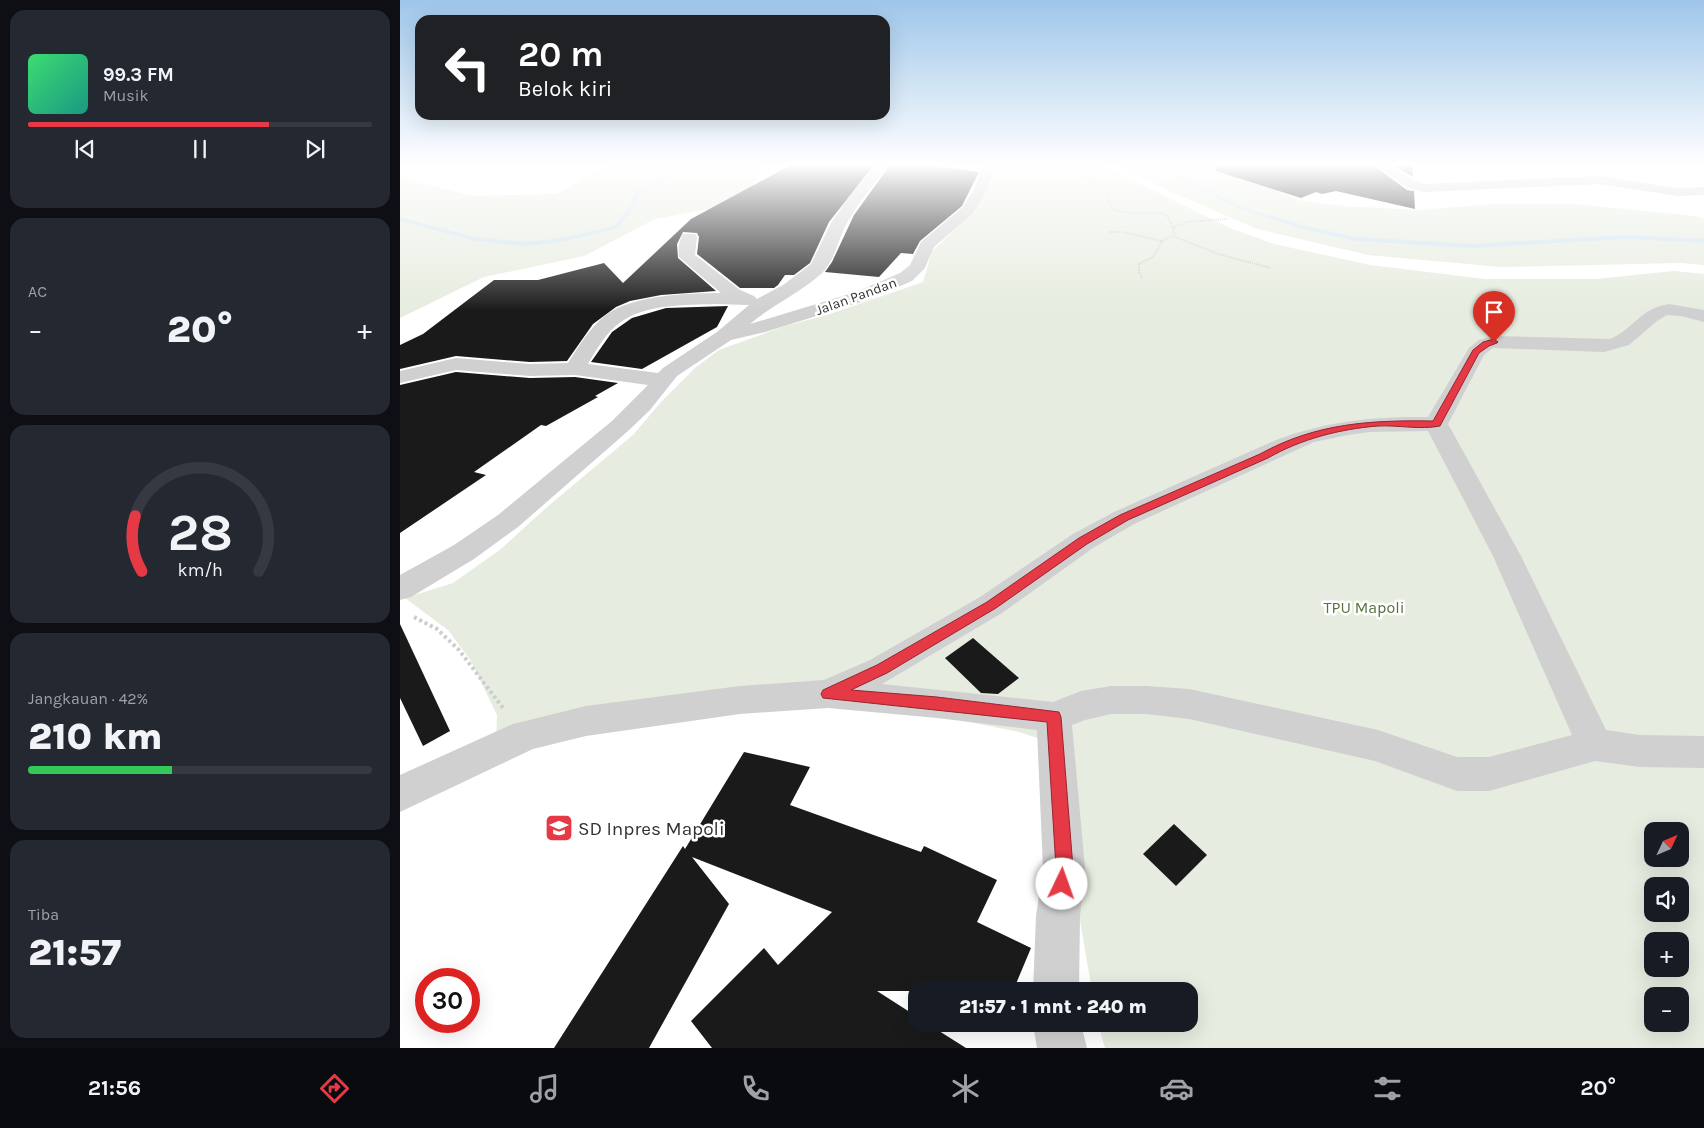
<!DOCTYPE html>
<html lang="id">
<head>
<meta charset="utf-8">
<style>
	body { margin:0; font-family:Karla,sans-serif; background:#242831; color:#f1f3f6; height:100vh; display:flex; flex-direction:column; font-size:19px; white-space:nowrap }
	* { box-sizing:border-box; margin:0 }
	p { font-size:16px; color:#9ea1a6 }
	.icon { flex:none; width:28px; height:28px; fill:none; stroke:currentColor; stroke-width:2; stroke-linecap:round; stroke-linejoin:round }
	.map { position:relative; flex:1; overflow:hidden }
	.details { display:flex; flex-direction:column; gap:10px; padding:10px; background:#0d0f14; width:400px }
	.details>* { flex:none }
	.hud { position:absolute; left:15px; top:15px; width:475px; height:105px; border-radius:15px; box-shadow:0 5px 20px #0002; background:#202124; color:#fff; overflow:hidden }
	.needle { width:32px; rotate:46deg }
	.fabs { position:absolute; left:1244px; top:822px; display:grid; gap:10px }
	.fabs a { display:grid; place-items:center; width:45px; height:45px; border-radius:10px; background:#171b24; box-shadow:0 5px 20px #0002; font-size:25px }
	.speed { position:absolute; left:15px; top:968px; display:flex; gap:10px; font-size:25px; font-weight:700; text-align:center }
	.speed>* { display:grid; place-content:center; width:65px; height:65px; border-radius:50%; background:#171b24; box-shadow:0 5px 20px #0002; line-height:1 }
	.speed .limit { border:8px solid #d22; background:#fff; color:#111 }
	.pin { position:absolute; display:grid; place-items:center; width:42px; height:42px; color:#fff; margin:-51px -21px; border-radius:50% 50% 50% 0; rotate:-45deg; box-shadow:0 0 5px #0007 }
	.pin .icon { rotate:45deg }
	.me { position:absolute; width:55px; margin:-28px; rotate:3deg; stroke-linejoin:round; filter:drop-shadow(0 0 4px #0008) }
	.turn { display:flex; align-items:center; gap:18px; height:105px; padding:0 20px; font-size:22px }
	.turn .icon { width:65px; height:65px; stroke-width:2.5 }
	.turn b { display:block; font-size:35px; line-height:42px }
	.big { font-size:38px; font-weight:800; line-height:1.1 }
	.details .card { flex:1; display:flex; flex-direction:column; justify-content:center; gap:8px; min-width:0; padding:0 18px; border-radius:15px; background:#242831 }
	.details .dial { align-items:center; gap:0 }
	.dial svg { height:130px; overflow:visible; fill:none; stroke:#363941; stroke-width:7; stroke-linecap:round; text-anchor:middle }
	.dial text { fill:#f1f3f6; stroke:none }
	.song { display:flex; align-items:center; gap:15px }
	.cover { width:60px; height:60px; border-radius:8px; background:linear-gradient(135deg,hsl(140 70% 55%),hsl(170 70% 35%)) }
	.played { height:5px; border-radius:2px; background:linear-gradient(90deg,#e63946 70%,#363941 70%) }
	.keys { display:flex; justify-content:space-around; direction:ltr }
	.heat { display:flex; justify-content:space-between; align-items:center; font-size:28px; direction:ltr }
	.charge { height:8px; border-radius:4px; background:linear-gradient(90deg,#34c759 42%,#363941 0) }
	.trip { position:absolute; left:508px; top:982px; width:290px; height:50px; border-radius:15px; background:#171b24; box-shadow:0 5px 20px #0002; font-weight:800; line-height:50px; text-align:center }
	.menu { display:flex; height:80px; justify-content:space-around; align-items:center; background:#090b0e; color:#9ea1a6 }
	.menu .icon { width:35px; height:35px }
	.menu .selected { color:#e63946 }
	.menu b { font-size:22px; color:#f1f3f6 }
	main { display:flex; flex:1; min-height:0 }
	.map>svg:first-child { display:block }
	.green { fill:#e6ecdf; fill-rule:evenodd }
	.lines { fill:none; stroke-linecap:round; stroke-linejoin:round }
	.stream { fill:#cfe2ee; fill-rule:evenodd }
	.building { fill:#1a1a1a }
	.path-far1 { stroke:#cdcdcd; stroke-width:2; stroke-dasharray:1 1; stroke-linecap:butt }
	.path { stroke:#cdcdcd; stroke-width:4; stroke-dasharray:3 3; stroke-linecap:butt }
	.minor { fill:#d0d0d0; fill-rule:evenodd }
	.route { fill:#e63946; stroke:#96252e }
	.labels { text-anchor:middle; stroke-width:5; stroke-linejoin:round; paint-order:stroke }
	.far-street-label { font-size:14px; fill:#333; stroke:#fff }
	.park-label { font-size:16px; fill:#56703f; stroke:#fff }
	.near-poi-label { font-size:19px; fill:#333; stroke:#fff; text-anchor:start }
</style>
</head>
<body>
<main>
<section class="details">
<div class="card">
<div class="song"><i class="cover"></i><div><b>99.3 FM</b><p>Musik</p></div></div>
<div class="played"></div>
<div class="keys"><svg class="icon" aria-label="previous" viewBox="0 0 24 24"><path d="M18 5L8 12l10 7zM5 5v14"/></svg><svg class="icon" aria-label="pause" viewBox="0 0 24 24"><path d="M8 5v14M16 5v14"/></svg><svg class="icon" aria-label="next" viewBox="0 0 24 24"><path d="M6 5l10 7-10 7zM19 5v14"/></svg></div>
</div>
<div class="card"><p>AC</p>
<div class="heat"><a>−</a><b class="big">20°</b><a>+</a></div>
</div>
<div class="card dial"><svg viewBox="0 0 100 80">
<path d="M14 69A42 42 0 1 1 86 69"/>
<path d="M14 69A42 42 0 0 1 10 35" stroke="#e63946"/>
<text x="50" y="56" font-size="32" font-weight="700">28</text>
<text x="50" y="72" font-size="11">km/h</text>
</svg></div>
<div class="card"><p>Jangkauan · 42%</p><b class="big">210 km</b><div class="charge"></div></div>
<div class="card"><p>Tiba</p><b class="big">21:57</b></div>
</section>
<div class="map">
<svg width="1304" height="1048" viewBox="0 0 1304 1048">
	<rect width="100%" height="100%" fill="#fff"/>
	<g class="green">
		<polygon points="211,165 363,165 351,189 320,207 255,219 184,256 84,277 0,318 0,178 73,196 156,194"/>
		<path d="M593 165 703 166 830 228 874 244 970 265 1085 279H1196L1274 271 1304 274V1048H705L698 1024H789V991H692L650 742 619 732 524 713 421 700 96 745 97 715 71 661 48 630 5 598 53 583 101 549 146 508 233 435 261 402 295 368 319 350 385 326 427 315 523 282 532 252 575 209 596 175ZM1252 831H1280V859H1252ZM1252 886H1280V914H1252ZM1252 941H1280V969H1252ZM1252 996H1280V1024H1252Z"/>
		<polygon points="719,165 838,165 872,181 876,191 898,200 942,206 1019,210 1095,204 1175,204 1294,216 1304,218 1304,265 1280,263 1101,267 968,255 857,229 760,187"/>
	</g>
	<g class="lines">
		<g class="stream">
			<polygon points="287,165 293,165 241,192 232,212 218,228 162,242 125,246 74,241 0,221 0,217 74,237 125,242 162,238 214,226 226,211 237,190"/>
			<polygon points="763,165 767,165 772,170 800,186 844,207 902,225 956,237 1073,244 1224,235 1304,239 1304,243 1224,239 1073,248 956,241 898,228 840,209 796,188 768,172"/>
		</g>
	</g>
	<g class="building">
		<polygon points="391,165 474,165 429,222 410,263 394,275 385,275 378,285 374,288 340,288 297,254 299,237 297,233 283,232 277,244 278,258 316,291 261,295 230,301 216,307 193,324 167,361 130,362 56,356 0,369 0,345 23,334 94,280 138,280 204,263 223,283 291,219"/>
		<polygon points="490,165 527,165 579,172 562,206 520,241 513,254 501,253 479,277 425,272 432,262 454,215"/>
		<polygon points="817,165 973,165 1007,190 1014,191 1015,209 936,191 922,194 916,192 901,198 816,171"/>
		<polygon points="989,165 1012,165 1013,177 996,167"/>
		<polygon points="328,306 317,327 242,369 191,362 212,332 232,318 266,308"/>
		<polygon points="56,372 130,378 175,377 218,383 195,396 198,397 146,426 141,425 74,472 86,475 0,533 0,385"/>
		<polygon points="0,624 50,731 23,746 0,698"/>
		<polygon points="573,638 619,678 598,694 581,693 545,658"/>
		<polygon points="344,752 410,767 390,805 521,852 524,846 597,880 577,922 631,948 613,991 477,991 516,1016 516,1024 528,1024 566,1048 312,1048 291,1021 364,948 378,965 432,912 292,857 329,904 249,1048 154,1048 283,846 285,849"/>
		<polygon points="774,824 807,855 776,886 743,854"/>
	</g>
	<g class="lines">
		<g class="path-far1">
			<path d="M639 165H687L686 177 707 188V196L712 209C730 216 749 210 767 215L773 228"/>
			<polyline points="827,219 787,222 773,228 775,237 818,254 871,268"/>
			<polyline points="709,232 722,232 762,241 753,257 739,264 739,272 743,279"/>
			<polyline points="762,241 774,235"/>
		</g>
		<polyline class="path" points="14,617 37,629 59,650 103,708"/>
		<g class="minor">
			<path d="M476 165H488C475 184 459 201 448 221 438 238 436 259 422 273 400 293 372 305 350 324L456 292 500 273 510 265 521 242 563 207 574 189 584 165H596L588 189 573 213 534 247 525 268 512 281 468 300 365 332 331 340 277 376 250 410 228 431 118 527 74 559 11 597 0 600V575L54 545 98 515 212 421 248 385 175 375 130 376 56 370 0 383V371L56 358 130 364 168 363C179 346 190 327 206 315 232 295 289 293 321 293L279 257C278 249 279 240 283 234H295L297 237 295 255 340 290 354 296 357 299 383 285 411 264 431 223 447 200ZM315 304 349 305 317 332 263 368 258 373 188 364C197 349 206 332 221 322 246 304 285 305 315 304Z"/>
			<path d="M975 165C996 163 1005 179 1025 184L1199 176 1278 188 1304 187V195L1278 196 1199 184 1025 192 1008 188Z"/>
			<path d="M1269 304 1304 310V322L1281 316 1267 315 1257 321 1229 345 1204 352 1093 348 1084 355 1048 424 1121 556 1206 730 1240 735 1304 736V768L1240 767 1195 761 1089 791H1057L975 761 789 719 746 714H711L685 720 672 725 685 868 680 916 679 991H633L636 916 643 868 637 730 537 718 428 708 340 714 186 736 133 749 0 812V775L113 724 186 706 340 686 424 680 470 660 580 597 673 534 714 512 876 440C926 421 975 416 1028 417L1069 348 1079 340 1094 336 1210 339C1233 330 1240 308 1269 304ZM1028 431 1093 556 1172 735 1089 757H1057L978 730 789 689 746 686H711L681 691 653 702 482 684 602 613 693 548 734 524 914 442 948 435 969 432Z"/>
			<polygon points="633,1024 681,1024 687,1048 637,1048"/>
		</g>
	</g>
	<linearGradient id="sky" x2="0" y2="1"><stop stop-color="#9ec6ea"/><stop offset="0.53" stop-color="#fff"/><stop offset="1" stop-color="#fff" stop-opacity="0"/></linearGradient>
	<rect width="1304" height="311" fill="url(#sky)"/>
	<path class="route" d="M1094 339 1098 342 1097 343 1089 346 1079 353 1040 426C1020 430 998 425 978 426 940 429 901 439 868 458L728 520 687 544 596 608 487 673 451 690 537 697 659 712 661 717 673 868 668 891 662 893 656 891 653 884 656 868 647 722 423 698 421 694 423 690 477 665 587 602 679 538 720 515 860 454C916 423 971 420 1033 421L1073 350 1083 342Z"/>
	<defs>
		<symbol id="school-square" viewBox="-11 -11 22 22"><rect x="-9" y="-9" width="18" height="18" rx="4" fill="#e63946" stroke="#fff"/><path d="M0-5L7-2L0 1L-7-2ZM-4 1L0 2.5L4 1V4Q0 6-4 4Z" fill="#fff"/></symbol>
	</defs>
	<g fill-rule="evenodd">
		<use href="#school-square" x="143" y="812" width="32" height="32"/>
	</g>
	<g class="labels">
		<g class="far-street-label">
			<text transform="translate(456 296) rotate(-20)" y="5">Jalan Pandan</text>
		</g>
		<g class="park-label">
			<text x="964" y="613">TPU Mapoli</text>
		</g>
		<g class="near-poi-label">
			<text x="178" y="835">SD Inpres Mapoli</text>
		</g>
	</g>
</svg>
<div class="fabs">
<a><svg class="needle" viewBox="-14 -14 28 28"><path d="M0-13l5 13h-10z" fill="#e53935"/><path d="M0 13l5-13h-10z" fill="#9ea1a6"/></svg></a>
<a><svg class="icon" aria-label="sound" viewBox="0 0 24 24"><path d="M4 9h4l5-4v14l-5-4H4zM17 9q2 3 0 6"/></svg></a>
<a>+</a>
<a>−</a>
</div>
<div class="speed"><div class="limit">30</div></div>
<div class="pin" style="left:1094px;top:342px;background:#d93025"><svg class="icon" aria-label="arrive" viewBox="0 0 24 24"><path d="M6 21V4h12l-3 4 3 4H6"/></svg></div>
<svg class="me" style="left:662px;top:884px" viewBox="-20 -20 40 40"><circle r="19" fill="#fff"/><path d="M0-13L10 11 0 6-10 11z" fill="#e63946"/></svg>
<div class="trip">21:57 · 1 mnt · 240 m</div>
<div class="hud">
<div class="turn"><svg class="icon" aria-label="left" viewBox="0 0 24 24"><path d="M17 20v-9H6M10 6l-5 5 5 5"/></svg><div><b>20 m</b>Belok kiri</div></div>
</div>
</div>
</main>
<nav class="menu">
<b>21:56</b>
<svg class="icon selected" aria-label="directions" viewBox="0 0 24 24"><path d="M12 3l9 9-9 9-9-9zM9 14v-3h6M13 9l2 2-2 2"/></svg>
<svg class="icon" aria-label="music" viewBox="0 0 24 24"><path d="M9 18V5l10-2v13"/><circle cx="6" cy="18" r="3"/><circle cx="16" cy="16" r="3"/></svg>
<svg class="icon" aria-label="phone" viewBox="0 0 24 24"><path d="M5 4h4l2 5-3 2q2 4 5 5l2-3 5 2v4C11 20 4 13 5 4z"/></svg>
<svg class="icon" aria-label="climate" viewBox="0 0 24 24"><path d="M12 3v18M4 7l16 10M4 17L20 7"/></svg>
<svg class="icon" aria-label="car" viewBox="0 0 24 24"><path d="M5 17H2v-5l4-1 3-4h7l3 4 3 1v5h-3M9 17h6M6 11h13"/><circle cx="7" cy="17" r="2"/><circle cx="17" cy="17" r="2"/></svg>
<svg class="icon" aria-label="filters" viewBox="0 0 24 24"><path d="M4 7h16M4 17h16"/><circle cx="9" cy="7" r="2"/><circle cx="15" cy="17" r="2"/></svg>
<b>20°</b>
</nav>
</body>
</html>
